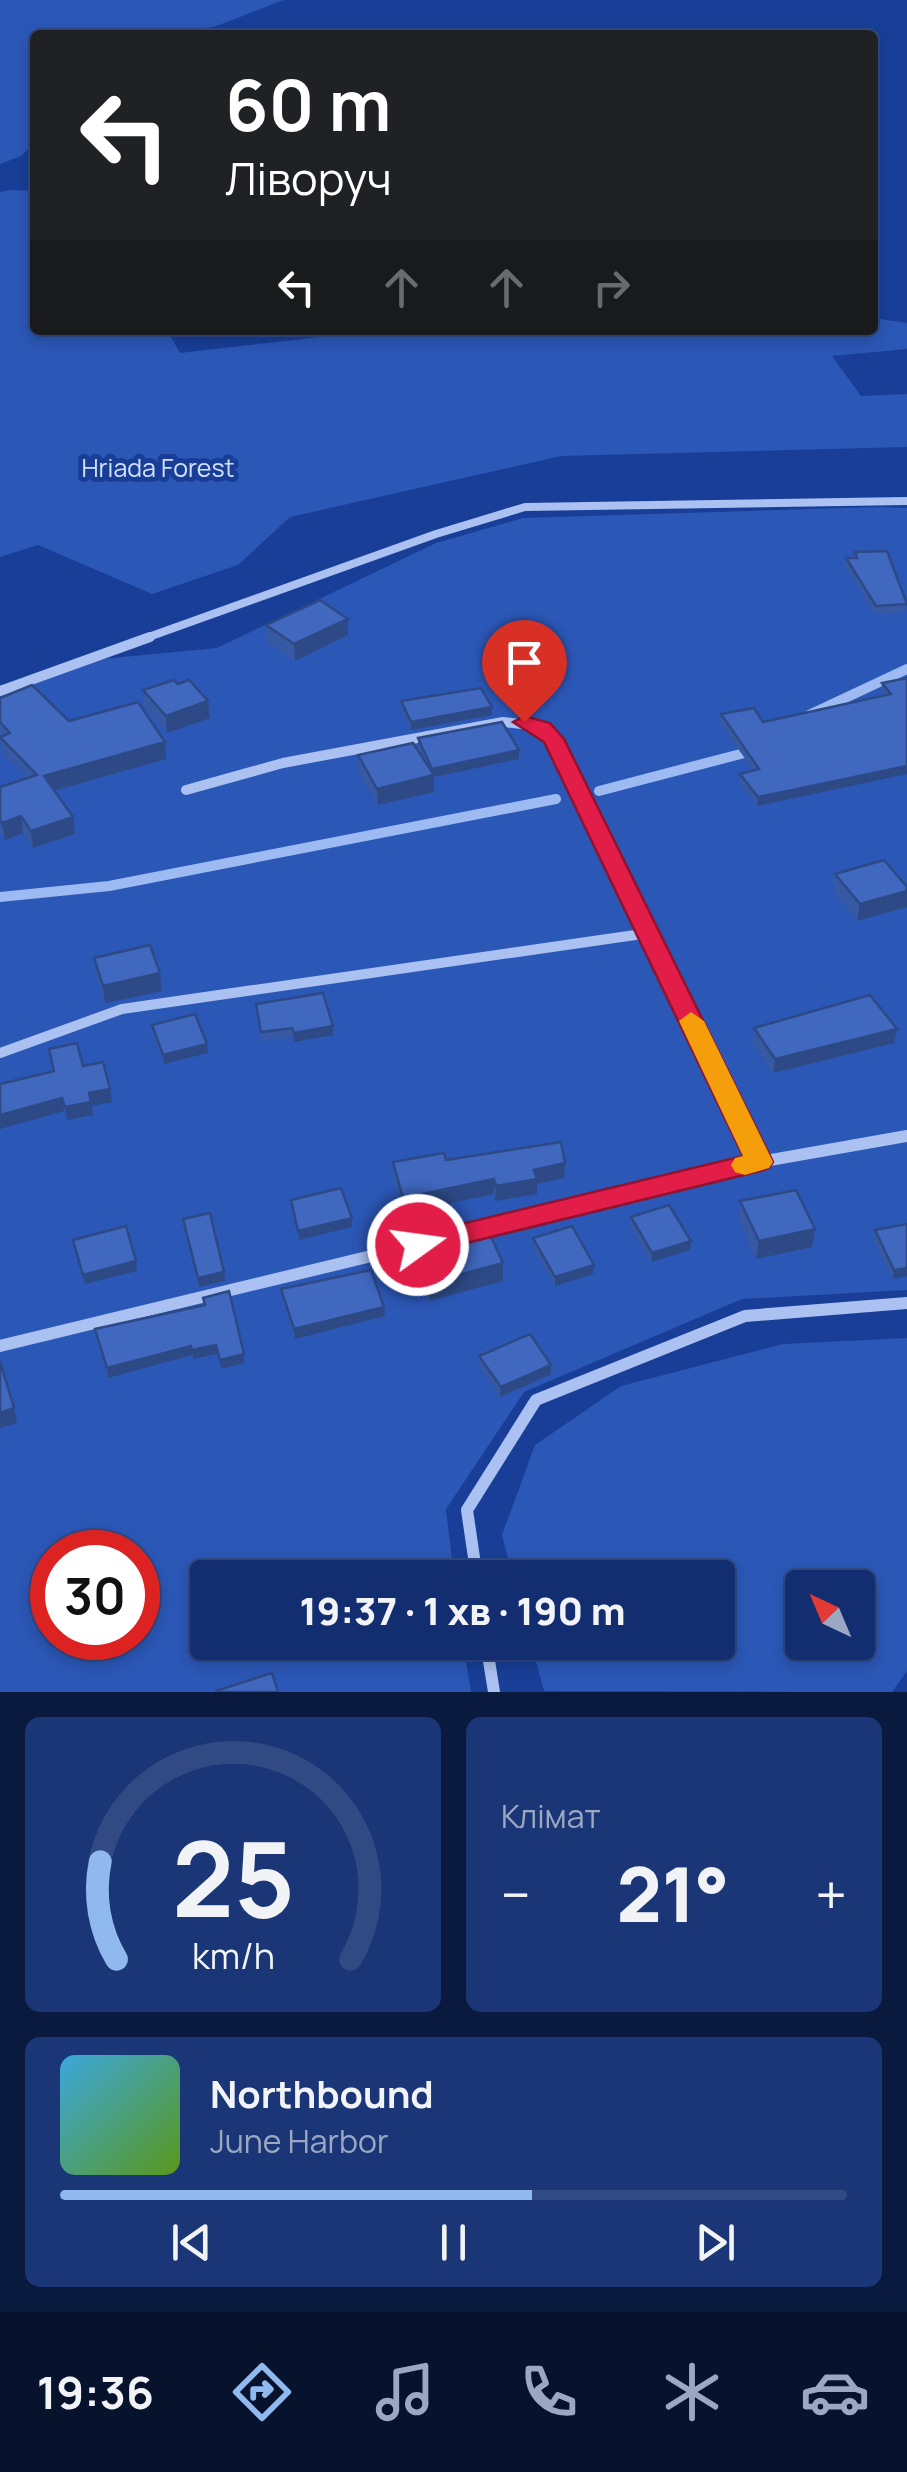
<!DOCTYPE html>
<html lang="uk">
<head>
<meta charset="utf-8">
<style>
	body { margin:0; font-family:Manrope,sans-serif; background:#1b3676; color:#f1f3f6; height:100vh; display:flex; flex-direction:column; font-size:38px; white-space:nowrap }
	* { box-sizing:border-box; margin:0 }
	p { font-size:32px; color:#9ca8c3 }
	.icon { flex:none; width:55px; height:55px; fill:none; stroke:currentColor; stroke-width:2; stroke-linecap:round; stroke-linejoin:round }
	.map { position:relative; height:1692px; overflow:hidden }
	.panel { display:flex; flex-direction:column; gap:25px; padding:25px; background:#0a193e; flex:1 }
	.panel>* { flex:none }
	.top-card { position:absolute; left:30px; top:30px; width:848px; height:305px; border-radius:10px; box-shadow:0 5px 15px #0003,0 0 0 2px #314a84; background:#202124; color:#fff; overflow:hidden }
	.needle { width:65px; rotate:316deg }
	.fabs { position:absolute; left:785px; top:1570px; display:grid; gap:20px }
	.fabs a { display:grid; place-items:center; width:90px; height:90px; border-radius:10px; background:#122e71; box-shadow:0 5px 15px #0003,0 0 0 2px #314a84; font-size:50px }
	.speed { position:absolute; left:30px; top:1530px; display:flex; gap:20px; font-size:50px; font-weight:700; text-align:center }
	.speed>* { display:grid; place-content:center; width:130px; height:130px; border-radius:50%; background:#122e71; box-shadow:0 5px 15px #0003,0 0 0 2px #314a84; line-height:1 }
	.speed .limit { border:15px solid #d22; background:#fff; color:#111 }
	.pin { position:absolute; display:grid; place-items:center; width:85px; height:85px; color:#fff; margin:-102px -42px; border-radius:50% 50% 50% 0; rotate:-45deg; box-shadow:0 0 10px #0007 }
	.pin .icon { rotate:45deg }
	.me { position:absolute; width:110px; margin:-55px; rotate:76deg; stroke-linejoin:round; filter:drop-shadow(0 0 8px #0008) }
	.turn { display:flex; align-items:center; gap:35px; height:210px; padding:0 30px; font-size:45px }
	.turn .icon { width:130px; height:130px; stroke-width:2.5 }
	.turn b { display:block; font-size:70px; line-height:85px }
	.lanes { display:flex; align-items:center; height:95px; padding:0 30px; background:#0003; justify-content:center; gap:50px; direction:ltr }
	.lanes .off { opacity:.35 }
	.big { font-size:75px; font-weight:800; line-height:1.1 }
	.panel .widget { flex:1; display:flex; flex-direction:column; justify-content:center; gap:15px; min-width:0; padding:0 35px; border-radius:15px; background:#1b3676 }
	.panel .dial { align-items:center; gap:0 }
	.dial svg { height:260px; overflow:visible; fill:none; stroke:#314a84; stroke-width:7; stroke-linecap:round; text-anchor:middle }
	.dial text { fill:#f1f3f6; stroke:none }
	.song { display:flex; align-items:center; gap:30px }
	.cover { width:120px; height:120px; border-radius:15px; background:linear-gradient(135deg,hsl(200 70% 55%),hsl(90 70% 35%)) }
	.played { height:10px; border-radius:5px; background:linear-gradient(90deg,#90b9f0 60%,#314a84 60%) }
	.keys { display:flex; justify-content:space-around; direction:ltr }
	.heat { display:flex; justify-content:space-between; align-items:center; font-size:55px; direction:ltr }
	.panel .tiles { flex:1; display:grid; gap:25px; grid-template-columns:1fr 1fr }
	.widget:last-child { grid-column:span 2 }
	.trip { position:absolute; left:190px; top:1560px; width:545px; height:100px; border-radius:10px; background:#122e71; box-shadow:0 5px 15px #0003,0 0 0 2px #314a84; font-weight:800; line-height:100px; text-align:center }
	.tab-bar { display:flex; height:160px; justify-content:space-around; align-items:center; background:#07122d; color:#9ca8c3 }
	.tab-bar .icon { width:70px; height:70px }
	.tab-bar .active { color:#90b9f0 }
	.tab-bar b { font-size:45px; color:#f1f3f6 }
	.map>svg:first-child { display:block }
	.green { fill:#2b57b6; fill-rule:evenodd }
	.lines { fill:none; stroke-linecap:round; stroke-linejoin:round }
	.stream { stroke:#9ebaf3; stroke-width:10 }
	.minor-far2 { stroke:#abc1f1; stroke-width:8 }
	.minor-far1 { stroke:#abc1f1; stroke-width:10 }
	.minor { stroke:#abc1f1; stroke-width:12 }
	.wall { fill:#3759a4 }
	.shaded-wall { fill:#2d4986 }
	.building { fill:#4068bf; stroke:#2d4986; stroke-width:2.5 }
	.route { fill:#e11d48; stroke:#92132f; stroke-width:2.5 }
	.slow { fill:#f59e0b }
	.labels { text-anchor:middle; stroke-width:10; stroke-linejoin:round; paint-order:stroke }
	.far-park-label { font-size:25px; fill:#d2e0fc; stroke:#183e97 }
</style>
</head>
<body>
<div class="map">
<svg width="907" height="1692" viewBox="0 0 907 1692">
	<rect width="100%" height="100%" fill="#183e97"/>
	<g class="green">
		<polygon points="0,0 284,0 214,27 127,35 35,35 35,143 21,156 0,164"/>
		<polygon points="12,190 35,191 35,330 167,330 180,353 382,330 872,330 873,318 907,323 907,349 832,356 861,396 907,394 907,447 561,456 290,517 238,565 152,594 38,545 0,557 0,192"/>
		<path d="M876 507 907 508V1290L742 1299 524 1392 446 1509 454 1577 208 1578V1642L463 1643 471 1692H0V685L102 659 217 648 436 543 523 518ZM52 1552H138V1638H52Z"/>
		<path d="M907 1338V1671L892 1692 544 1691 531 1643 718 1642V1578L513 1577 502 1535 535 1445 621 1386 783 1344ZM802 1588H858V1642H802Z"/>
	</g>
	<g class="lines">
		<g class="stream">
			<polyline points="809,715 907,669"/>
			<polyline points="599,791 752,751"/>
			<polyline points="0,897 109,886 556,799"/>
		</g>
		<polyline class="minor-far2" points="143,639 436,534 525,507 907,501"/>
		<g class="minor-far1">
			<polyline points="0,691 150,637"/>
			<polyline points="186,790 283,763 503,722 530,725 554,739 729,1101"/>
			<polyline points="0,1053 122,1009 649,933"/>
		</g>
		<g class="minor">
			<polyline points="728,1098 759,1162"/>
			<polyline points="0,1346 759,1162 907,1136"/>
			<polyline points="477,1578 467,1510 536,1400 745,1316 907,1303"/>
			<polyline points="486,1642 494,1692"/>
		</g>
	</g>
	<g class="wall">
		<polygon points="855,552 907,604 905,612 875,614 845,566 846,558 854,558"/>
		<polygon points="266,625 348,635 295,661 267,642"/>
		<polygon points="907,678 907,774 757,806 739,782 740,774 753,770 720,723 721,714 763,722 884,695 881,692 882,683"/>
		<polygon points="178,684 208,701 210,718 167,733 144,706 143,690"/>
		<polygon points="0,698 69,721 166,759 54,791 75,834 33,848 23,833 5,840 0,832 0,787 27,778 2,753 0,738"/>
		<polygon points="401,701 492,715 411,730 401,710"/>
		<polygon points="418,738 519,750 519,759 434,777 434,792 378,805 358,772 358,755 425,762 418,747"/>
		<polygon points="835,874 907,907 857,921 833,891"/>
		<polygon points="94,958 162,991 105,1003 96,975"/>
		<polygon points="256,1004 333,1026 333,1035 294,1042 293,1037 262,1041"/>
		<polygon points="152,1025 207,1044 208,1053 164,1064 153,1034"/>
		<polygon points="754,1028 897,1029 894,1043 773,1073 752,1042"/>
		<polygon points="446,1160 565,1163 564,1178 537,1184 537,1194 495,1201 494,1194 404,1213 393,1177 393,1162"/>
		<polygon points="740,1201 815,1229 812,1247 756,1259 738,1219"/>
		<polygon points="631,1217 691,1241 690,1250 651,1262 630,1226"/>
		<polygon points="183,1219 225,1281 199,1287"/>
		<polygon points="907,1224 907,1276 893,1279 873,1239 875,1230"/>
		<polygon points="533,1238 593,1274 555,1286 533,1247"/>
		<polygon points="419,1249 503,1281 429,1301 419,1267"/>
		<polygon points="281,1289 385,1316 295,1339 282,1298"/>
		<polygon points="203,1298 244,1354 244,1363 221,1369 217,1354 193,1359 192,1355 108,1378 95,1329 204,1305"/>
		<polygon points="479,1356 551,1374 500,1397 479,1365"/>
	</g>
	<g class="shaded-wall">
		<polygon points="348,619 348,635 295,661 294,644"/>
		<polygon points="208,701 210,718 167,733 166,716"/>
		<polygon points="492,707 492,715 411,730 411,722"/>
		<polygon points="165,742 166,759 46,793 44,776"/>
		<polygon points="519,750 519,759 434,777 434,792 378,805 377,789 432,776 432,769"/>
		<polygon points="907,766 907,774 757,806 758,797"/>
		<polygon points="21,816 23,833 5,840 2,823"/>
		<polygon points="73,817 75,834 33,848 31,831"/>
		<polygon points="907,891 907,907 857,921 860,904"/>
		<polygon points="160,973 162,991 105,1003 103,986"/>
		<polygon points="333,1026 333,1035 294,1042 294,1033"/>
		<polygon points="897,1029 894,1043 773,1073 775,1059"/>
		<polygon points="207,1044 208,1053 164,1064 163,1055"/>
		<polygon points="110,1089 112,1102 92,1106 93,1115 67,1120 65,1107 89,1093"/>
		<polygon points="62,1098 64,1111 0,1129 0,1115"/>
		<polygon points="565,1163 564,1178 537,1184 537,1194 495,1201 496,1186 534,1170"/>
		<polygon points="494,1179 494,1194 404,1213 403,1198"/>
		<polygon points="352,1218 352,1227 299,1240 298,1231"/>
		<polygon points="815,1229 812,1247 756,1259 759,1241"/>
		<polygon points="691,1241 690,1250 651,1262 652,1253"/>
		<polygon points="136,1261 137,1271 85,1284 83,1275"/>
		<polygon points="503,1263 503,1281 429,1301 429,1283"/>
		<polygon points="594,1265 593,1274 555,1286 555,1277"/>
		<polygon points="907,1268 907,1276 893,1279 894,1270"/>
		<polygon points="224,1272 225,1281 199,1287 198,1278"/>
		<polygon points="384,1307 385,1316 295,1339 294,1329"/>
		<polygon points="216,1345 217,1354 193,1359 192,1350"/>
		<polygon points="191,1346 192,1355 108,1378 107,1368"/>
		<polygon points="244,1354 244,1363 221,1369 220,1360"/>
		<polygon points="551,1365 551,1374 500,1397 501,1387"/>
		<polygon points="14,1408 17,1423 0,1428 0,1413"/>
	</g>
	<g class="building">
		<polygon points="887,551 907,604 876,606 846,558 857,558 855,552"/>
		<polygon points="320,600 348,619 294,644 266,625"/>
		<polygon points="907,678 907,766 758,797 740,774 759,769 721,714 754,708 763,722 891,694 882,683"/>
		<polygon points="174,680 178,684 189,680 208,701 166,716 143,690"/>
		<polygon points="32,685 69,721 138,702 165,742 44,776 73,817 31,831 21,816 2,823 0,820 0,787 37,775 0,737 10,733 0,722 0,698"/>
		<polygon points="481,688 492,707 411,722 401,701"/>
		<polygon points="502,722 519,750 432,769 418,738"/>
		<polygon points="413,743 434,775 377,789 358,755"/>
		<polygon points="884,860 907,887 907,891 860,904 835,874"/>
		<polygon points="150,945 160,973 103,986 94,958"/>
		<polygon points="323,993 333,1026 294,1033 292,1028 261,1032 256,1004"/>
		<polygon points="870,995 897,1029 775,1059 754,1028"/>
		<polygon points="195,1014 207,1044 163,1055 152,1025"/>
		<polygon points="77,1043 83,1066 103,1062 110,1089 89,1093 91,1102 65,1107 62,1098 0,1115 0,1084 54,1071 49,1049"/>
		<polygon points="561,1142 565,1163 534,1170 537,1179 496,1186 494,1179 403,1198 393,1162 444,1153 446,1160"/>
		<polygon points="341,1188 352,1218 298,1231 291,1200"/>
		<polygon points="796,1190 815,1229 759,1241 740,1201"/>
		<polygon points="669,1205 691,1241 652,1253 631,1217"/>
		<polygon points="210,1213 224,1272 198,1278 183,1219"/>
		<polygon points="907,1224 907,1268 894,1270 875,1230"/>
		<polygon points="126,1226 136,1261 83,1275 73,1240"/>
		<polygon points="572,1226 594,1265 555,1277 533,1238"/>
		<polygon points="488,1230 503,1263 429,1283 419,1249"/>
		<polygon points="371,1270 384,1307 294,1329 281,1289"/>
		<polygon points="229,1291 244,1354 220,1360 216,1345 192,1350 191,1346 107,1368 95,1329 205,1305 203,1298"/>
		<polygon points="530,1334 551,1365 501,1387 479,1356"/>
		<polygon points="0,1361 14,1408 0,1413"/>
		<polygon points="272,1673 278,1692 216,1692 216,1691"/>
	</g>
	<polygon class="route" points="524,716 550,723 564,739 773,1162 769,1168 760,1171 418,1255 408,1252 404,1245 408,1237 743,1156 544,742 513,722"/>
	<polygon class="slow" points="691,1012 704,1021 773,1162 769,1168 745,1175 735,1172 731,1165 735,1158 743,1156 679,1021"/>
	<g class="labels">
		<g class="far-park-label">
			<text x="158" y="477">Hriada Forest</text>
		</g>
	</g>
</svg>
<div class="fabs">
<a><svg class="needle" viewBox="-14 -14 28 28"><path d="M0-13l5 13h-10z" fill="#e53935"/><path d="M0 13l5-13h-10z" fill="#9ca8c3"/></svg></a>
</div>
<div class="speed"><div class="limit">30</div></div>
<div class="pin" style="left:524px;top:722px;background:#d93025"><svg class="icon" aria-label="arrive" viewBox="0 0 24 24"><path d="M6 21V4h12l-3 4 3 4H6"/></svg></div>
<svg class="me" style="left:418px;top:1245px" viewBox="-20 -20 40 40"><circle r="17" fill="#e11d48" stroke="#fff" stroke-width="3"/><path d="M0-11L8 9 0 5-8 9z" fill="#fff"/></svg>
<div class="trip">19:37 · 1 хв · 190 m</div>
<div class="top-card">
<div class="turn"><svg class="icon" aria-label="left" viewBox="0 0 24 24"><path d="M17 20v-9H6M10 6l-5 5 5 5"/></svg><div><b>60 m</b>Ліворуч</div></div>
<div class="lanes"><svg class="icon" aria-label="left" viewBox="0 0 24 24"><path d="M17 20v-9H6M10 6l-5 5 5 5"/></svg><svg class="icon off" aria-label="ahead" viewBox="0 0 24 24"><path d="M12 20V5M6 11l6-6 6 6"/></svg><svg class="icon off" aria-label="ahead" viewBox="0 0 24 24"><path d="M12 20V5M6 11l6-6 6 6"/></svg><svg class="icon off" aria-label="right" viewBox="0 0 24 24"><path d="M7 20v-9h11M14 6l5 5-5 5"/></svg></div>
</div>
</div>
<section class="panel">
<div class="tiles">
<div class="widget dial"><svg viewBox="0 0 100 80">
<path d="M14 69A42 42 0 1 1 86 69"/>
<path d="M14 69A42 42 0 0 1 9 39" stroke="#90b9f0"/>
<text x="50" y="56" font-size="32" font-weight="700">25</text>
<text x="50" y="72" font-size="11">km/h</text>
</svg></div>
<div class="widget"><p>Клімат</p>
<div class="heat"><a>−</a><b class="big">21°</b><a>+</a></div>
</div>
<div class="widget">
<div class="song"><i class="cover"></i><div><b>Northbound</b><p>June Harbor</p></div></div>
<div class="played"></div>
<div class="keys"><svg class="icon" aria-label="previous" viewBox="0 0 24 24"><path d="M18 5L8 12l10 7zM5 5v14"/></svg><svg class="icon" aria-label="pause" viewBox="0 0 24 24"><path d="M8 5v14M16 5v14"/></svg><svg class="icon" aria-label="next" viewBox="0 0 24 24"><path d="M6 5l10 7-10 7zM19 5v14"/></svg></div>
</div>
</div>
</section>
<nav class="tab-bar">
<b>19:36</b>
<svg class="icon active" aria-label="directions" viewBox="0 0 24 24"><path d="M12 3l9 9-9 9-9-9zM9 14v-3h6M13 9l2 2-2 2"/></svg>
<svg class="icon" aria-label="music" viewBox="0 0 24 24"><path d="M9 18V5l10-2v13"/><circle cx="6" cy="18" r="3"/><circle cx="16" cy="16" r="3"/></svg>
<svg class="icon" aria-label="phone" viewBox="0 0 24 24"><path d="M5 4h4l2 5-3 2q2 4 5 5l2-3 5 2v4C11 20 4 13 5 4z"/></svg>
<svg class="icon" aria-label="climate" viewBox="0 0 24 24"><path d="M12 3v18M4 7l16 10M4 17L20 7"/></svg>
<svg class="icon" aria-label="car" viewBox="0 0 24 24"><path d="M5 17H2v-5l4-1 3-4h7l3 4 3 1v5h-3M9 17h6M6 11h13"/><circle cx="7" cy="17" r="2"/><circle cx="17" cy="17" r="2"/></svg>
</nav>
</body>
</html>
